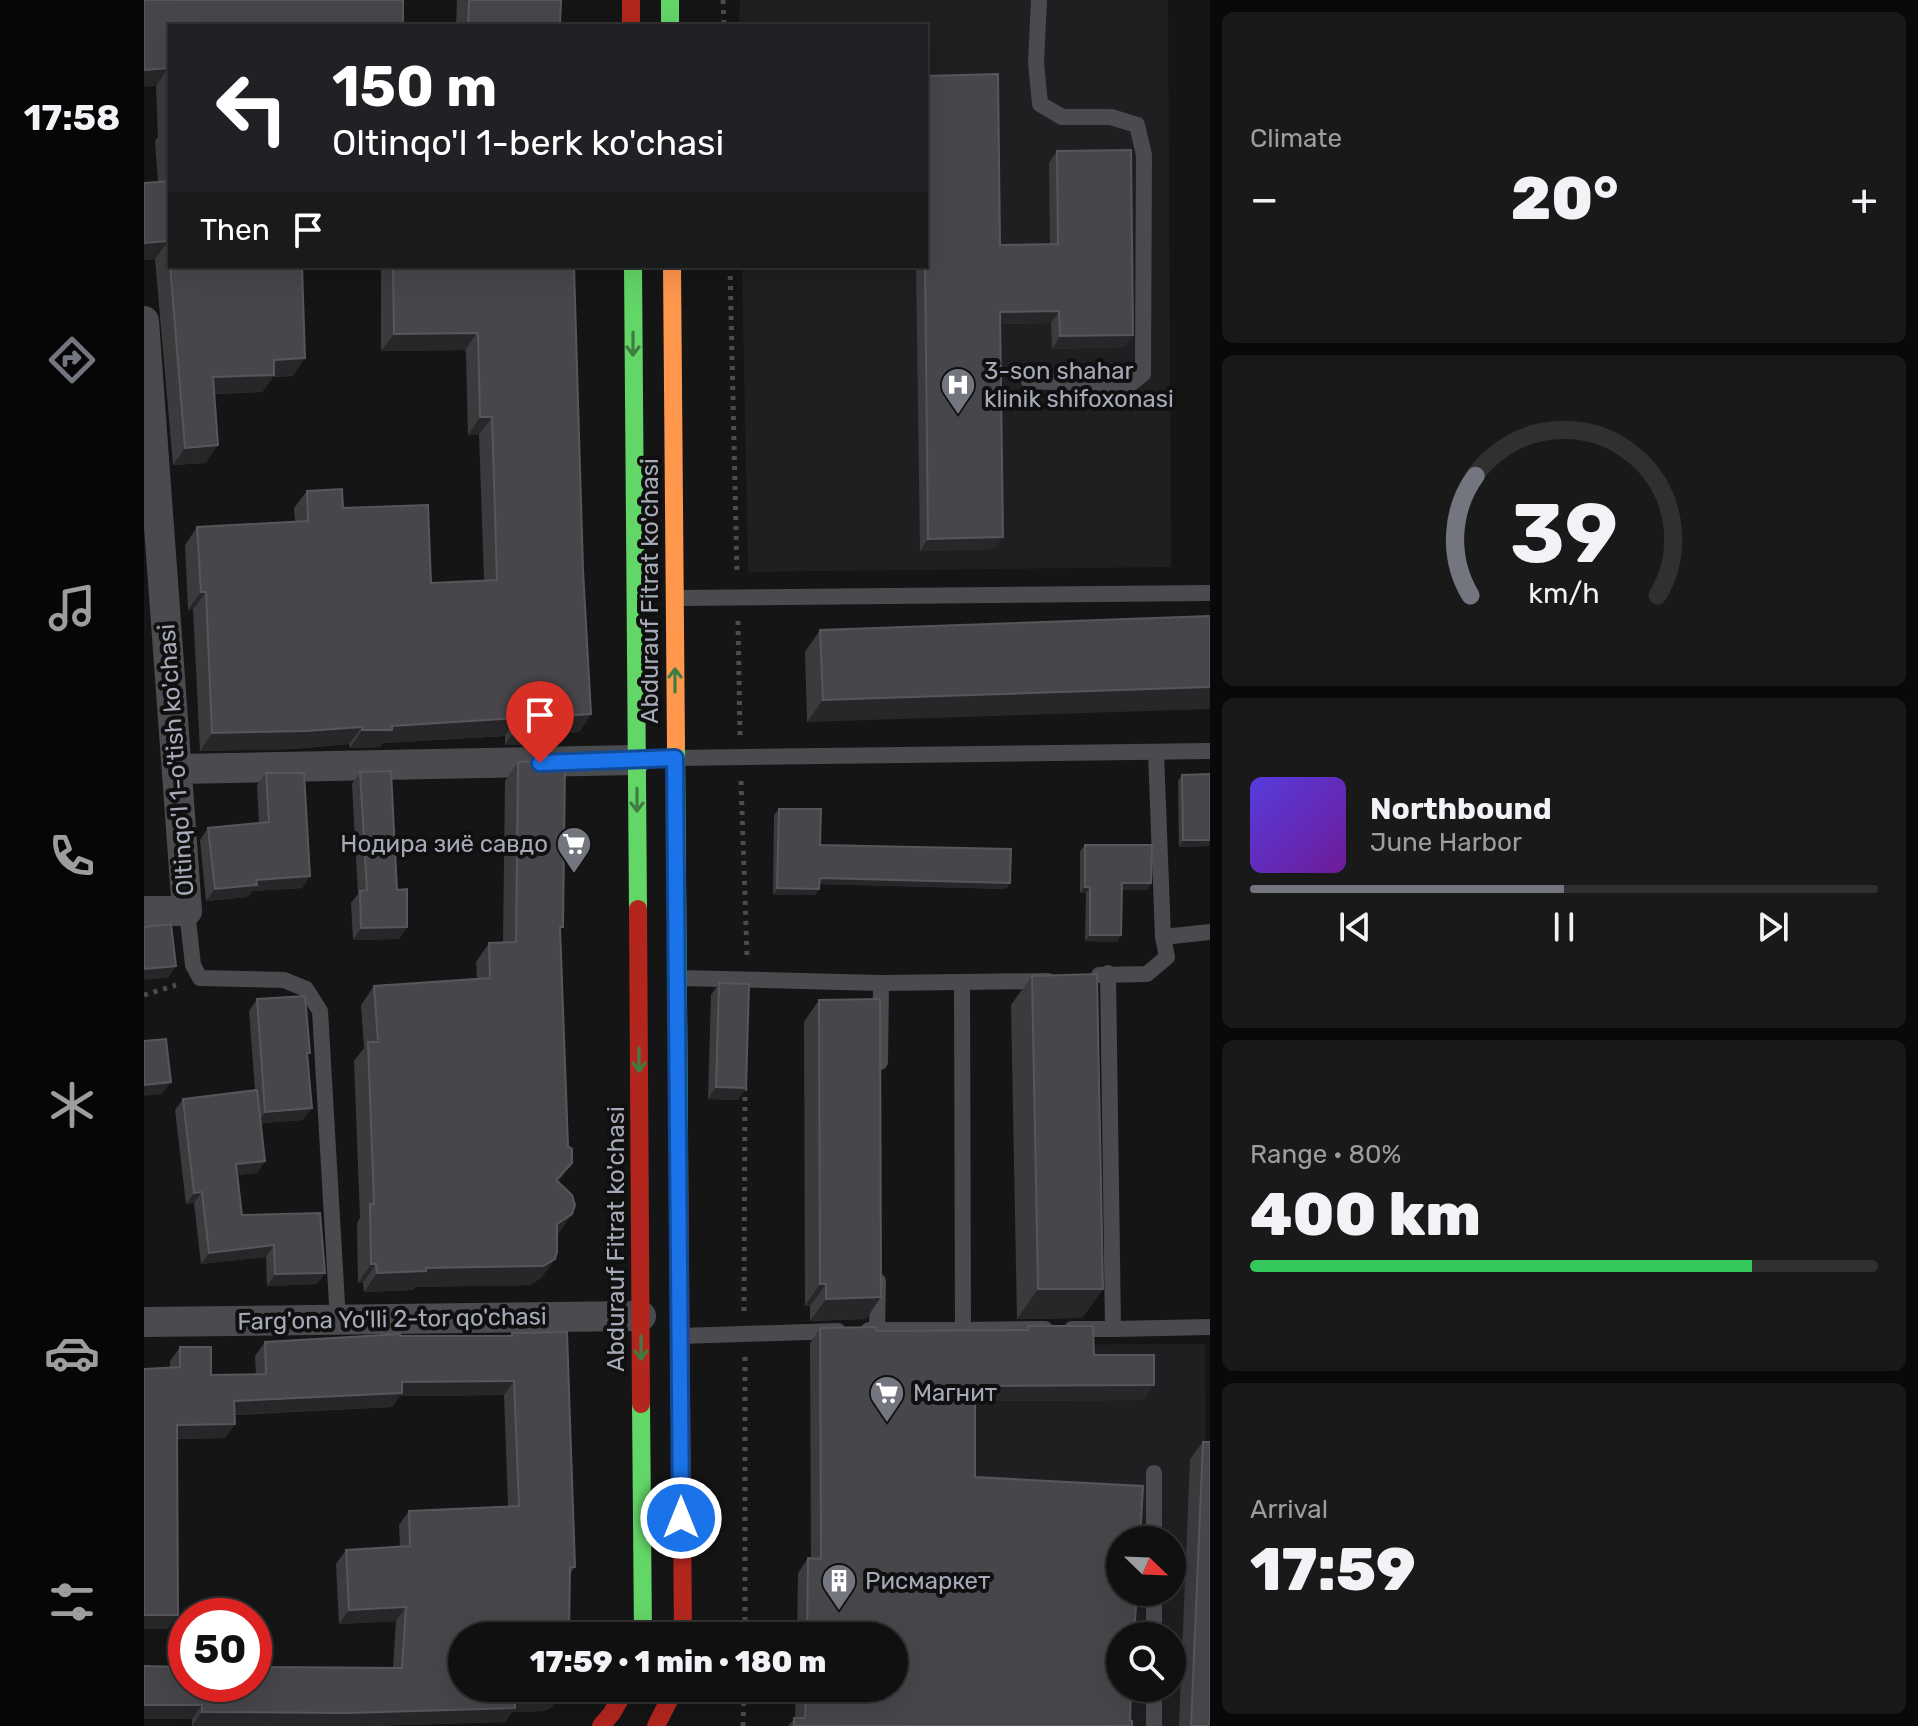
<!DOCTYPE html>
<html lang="en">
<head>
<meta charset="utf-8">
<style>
	body { margin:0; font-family:Rubik,sans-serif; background:#191919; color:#f1f3f6; height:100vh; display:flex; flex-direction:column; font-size:30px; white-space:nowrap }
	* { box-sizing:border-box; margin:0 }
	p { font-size:26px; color:#9c9d9f }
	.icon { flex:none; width:44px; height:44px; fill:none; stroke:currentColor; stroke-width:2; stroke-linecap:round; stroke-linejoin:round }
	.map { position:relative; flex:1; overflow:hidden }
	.sheet { display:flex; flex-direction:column; gap:12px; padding:12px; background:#090909; width:708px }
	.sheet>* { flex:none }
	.hud { position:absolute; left:24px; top:24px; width:760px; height:244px; border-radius:0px; box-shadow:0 8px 32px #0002,0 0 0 2px #303030; background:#202124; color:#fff; overflow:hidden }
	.needle { width:52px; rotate:113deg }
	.controls { position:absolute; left:962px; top:1526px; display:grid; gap:16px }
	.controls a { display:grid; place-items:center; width:80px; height:80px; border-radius:50%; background:#101010; box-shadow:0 8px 32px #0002,0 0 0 2px #303030; font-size:40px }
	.speed { position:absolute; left:24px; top:1598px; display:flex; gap:16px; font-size:40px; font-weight:700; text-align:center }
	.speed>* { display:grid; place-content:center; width:104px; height:104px; border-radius:50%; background:#101010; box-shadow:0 8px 32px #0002,0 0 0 2px #303030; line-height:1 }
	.speed .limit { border:12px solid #d22; background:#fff; color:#111 }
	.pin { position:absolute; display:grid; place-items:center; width:68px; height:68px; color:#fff; margin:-82px -34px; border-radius:50% 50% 50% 0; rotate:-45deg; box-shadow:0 0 8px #0007 }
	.pin .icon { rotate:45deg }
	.me { position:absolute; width:88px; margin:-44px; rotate:0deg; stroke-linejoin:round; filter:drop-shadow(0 0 6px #0008) }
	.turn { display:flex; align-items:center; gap:28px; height:168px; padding:0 32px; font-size:36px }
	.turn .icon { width:104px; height:104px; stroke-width:2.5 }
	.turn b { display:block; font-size:56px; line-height:68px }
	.then { display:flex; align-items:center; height:76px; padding:0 32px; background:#0003; gap:16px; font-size:30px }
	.big { font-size:60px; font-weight:800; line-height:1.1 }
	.sheet .widget { flex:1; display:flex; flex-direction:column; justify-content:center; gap:12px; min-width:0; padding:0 28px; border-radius:12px; background:#191919 }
	.sheet .dial { align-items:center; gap:0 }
	.dial svg { height:208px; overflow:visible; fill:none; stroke:#303030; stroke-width:7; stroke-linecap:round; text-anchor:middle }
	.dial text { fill:#f1f3f6; stroke:none }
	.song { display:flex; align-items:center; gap:24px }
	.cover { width:96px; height:96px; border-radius:12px; background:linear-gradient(135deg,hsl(250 70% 55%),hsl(280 70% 35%)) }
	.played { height:8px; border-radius:4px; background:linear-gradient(90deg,#73757f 50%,#303030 50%) }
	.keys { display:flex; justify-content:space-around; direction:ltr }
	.heat { display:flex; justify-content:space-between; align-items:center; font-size:44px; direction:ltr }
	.charge { height:12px; border-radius:6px; background:linear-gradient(90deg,#34c759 80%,#303030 0) }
	.trip { position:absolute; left:304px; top:1622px; width:460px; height:80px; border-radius:40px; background:#101010; box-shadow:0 8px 32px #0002,0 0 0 2px #303030; font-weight:800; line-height:80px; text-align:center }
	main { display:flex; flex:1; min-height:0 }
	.dock { display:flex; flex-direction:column; width:144px; justify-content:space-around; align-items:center; background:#060606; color:#9c9d9f }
	.dock .icon { width:56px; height:56px }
	.dock .current { color:#73757f }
	.dock b { font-size:36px; color:#f1f3f6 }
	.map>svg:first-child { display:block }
	.built { fill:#1f1f21; fill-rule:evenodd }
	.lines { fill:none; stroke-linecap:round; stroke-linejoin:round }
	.path { stroke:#4b4b50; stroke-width:5; stroke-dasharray:4 6; stroke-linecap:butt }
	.lane { stroke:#4a4b4e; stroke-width:16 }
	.street { stroke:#4a4b4e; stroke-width:30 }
	.fast { stroke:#63d668; stroke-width:18 }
	.slow { stroke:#ff974d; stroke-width:18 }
	.jam { stroke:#b3261e; stroke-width:18 }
	.wall { fill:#3b3b3e }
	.shaded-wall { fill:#272729 }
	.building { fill:#47474b; stroke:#56565c; stroke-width:2 }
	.oneway { stroke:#3e7d41 }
	.route-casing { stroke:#114b97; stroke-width:20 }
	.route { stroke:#1a73e8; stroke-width:14 }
	.labels { text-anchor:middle; stroke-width:8; stroke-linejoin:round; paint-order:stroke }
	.poi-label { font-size:24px; fill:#a6a9b7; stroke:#101011; text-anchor:start }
	.street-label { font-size:24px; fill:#a6a9b7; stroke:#101011 }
</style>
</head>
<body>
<main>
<nav class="dock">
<b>17:58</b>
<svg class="icon current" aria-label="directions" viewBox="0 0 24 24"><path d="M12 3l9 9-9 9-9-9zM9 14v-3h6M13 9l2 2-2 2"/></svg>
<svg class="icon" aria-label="music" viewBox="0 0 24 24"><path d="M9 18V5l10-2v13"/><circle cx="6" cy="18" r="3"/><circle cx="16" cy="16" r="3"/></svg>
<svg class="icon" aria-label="phone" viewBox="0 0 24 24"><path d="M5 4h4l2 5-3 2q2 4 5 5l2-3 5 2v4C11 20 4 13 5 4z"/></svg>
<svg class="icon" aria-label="climate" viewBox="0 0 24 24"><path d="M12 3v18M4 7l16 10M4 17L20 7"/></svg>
<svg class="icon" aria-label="car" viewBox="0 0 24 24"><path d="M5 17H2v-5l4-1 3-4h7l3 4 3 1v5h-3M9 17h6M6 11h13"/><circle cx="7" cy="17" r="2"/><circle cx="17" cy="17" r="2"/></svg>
<svg class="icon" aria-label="filters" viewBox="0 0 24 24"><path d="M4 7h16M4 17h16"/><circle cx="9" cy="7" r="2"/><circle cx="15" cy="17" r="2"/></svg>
</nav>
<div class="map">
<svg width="1066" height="1726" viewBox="0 0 1066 1726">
	<rect width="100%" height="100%" fill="#151516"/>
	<g class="built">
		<polygon points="596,0 1024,0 1027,567 604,572 598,266 782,266 782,26 595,26"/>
		<path d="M1061 1344 1062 1459 1066 1460V1726H652L750 1688V1636L830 1345ZM976 1540H1028V1592H976ZM976 1636H1028V1688H976Z"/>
	</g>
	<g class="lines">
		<g class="path">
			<polyline points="579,0 580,26"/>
			<polyline points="586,266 593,575"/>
			<polyline points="594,621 596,735"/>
			<polyline points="597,781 603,955"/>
			<polyline points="0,995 32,985"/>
			<polyline points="600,1311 601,1085"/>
			<polyline points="601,1357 601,1636"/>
			<polyline points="599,1726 600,1688"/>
		</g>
		<g class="lane">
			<polyline points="885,381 985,385 999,374 1000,155 993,125 967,117 918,117 896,104 892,63 895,0"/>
			<polyline points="532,598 1066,593"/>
			<polyline points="1012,753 1019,937 1066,932"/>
			<polyline points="532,758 1066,751"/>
			<polyline points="43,911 49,965 56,978 140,980 162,989 176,1011 194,1321"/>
			<polyline points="955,975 1003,974 1023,957 1019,937"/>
			<polyline points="535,978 737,983 904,981"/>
			<polyline points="818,982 819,1330 901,1329"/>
			<polyline points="736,1062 737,983"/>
			<polyline points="928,1329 969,1329 964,973"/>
			<polyline points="969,1329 1066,1327"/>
			<polyline points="725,1330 819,1330"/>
			<polyline points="733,1330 734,1281"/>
			<polyline points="537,1336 694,1331"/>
			<polyline points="1010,1473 1010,1540"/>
			<polyline points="1010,1592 1010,1636"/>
			<polyline points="1010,1688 1010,1726"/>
		</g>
		<g class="street">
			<polyline points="0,321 43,911 0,911"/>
			<polyline points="34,769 492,760"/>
			<polyline points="0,1322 497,1316"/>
		</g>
		<g class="fast">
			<polyline points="526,0 526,26"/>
			<polyline points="489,266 494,909"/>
			<polyline points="532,746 535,1128"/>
			<polyline points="497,1404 499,1636"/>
		</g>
		<polyline class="slow" points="528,266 532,746"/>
		<g class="jam">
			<polyline points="487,0 487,26"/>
			<polyline points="494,909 497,1404"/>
			<polyline points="535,1128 539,1636"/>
			<polyline points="457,1726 468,1713 482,1688"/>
			<polyline points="512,1726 531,1688"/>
		</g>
	</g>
	<g class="wall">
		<polygon points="313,0 417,0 416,26 312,26"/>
		<polygon points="26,26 26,266 149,376 129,377 118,392 70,394 62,463 29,465 11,259 0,260 0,183 14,182 11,141 14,137 12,86"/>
		<polygon points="913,151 981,347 908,349 907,323 857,324 851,549 776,551 772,266 782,266 856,245 906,244 905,163"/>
		<polygon points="237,266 430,266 439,570 447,714 435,732 416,733 408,744 361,745 361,736 239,743 236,747 206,748 205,744 149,749 56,751 49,609 44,610 41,545 53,527 151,522 150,508 163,491 199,508 287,583 340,580 335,434 324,435 322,354 321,350 237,351"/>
		<polygon points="1066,616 663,722 661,652 676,630"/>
		<polygon points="374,762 416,931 415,1233 413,1234 411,1259 397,1278 386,1285 271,1287 269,1290 220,1292 219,1283 214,1283 213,1223 216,1218 210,1061 220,1048 217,1005 230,986 333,979 332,962 345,943 359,942 361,781"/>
		<polygon points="216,772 253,890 263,927 255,939 209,940 207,903 214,894 208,784"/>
		<polygon points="122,773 166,876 158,888 108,891 104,897 62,901 56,840 64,828 115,823 113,785"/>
		<polygon points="1038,775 1066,846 1035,847 1034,781"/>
		<polygon points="635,809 676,845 862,889 676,884 675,889 671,895 629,895 630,815"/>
		<polygon points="941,845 1007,883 1003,890 978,890 977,935 973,942 941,941 942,893 936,893 936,851"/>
		<polygon points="888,976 959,1289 938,1318 873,1319 867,1005"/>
		<polygon points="575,983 602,1088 594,1100 564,1099 567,995"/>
		<polygon points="113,999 164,1056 159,1120 117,1123 121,1161 113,1173 93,1175 98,1215 181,1273 173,1284 123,1286 122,1257 57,1264 50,1203 42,1204 31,1110 39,1099 111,1090 105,1011"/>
		<polygon points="675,1000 737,1297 722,1319 666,1321 666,1306 661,1306 660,1022"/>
		<polygon points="884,1326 950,1355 1000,1400 831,1401 831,1477 986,1721 988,1726 644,1726 651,1718 652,1688 750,1688 750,1636 653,1636 654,1573 664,1558 667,1558 666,1343 676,1328 732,1331 881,1330"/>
		<polygon points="368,1333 431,1567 426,1574 407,1708 400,1711 368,1712 361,1722 225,1726 48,1726 48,1719 0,1666 249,1667 252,1621 195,1624 192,1564 202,1550 256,1547 255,1525 265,1511 364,1506 360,1395 256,1396 248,1407 90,1415 91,1424 81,1438 33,1439 24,1629 26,1361 36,1347 67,1375 112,1374 111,1356 121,1342 256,1336 366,1336"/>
		<polygon points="1059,1442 1066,1726 1035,1726 1046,1459"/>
	</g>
	<g class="shaded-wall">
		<polygon points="24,68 12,86 0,87 0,70"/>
		<polygon points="24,241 11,259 0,260 0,243"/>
		<polygon points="915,311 907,323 848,324 856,312"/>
		<polygon points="333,333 321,350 237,351 250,334"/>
		<polygon points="989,335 981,347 908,349 916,336"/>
		<polygon points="161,358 149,376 129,377 118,392 57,394 69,377 130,360"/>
		<polygon points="336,417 348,417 335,434 324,435"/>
		<polygon points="74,445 62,463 29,465 41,448"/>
		<polygon points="859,537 851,549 776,551 784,539"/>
		<polygon points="57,592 62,592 49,609 44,610"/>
		<polygon points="1066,687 1066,709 663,722 679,700"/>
		<polygon points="447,714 435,732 416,733 408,744 361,745 373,727 420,716"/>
		<polygon points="373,718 361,736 239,743 236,747 206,748 218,730 248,726"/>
		<polygon points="218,727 205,744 149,749 56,751 68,733"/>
		<polygon points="1039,840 1066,840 1066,846 1035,847"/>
		<polygon points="166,876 158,888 108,891 104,897 62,901 71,889 112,880"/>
		<polygon points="676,878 866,883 862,889 671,884"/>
		<polygon points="978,883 1007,883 1003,890 973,890"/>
		<polygon points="941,887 946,887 942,893 936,893"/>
		<polygon points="633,888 675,889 671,895 629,895"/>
		<polygon points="263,927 255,939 209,940 217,928"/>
		<polygon points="946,935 977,935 973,942 941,941"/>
		<polygon points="32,966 24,978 0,980 0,969"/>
		<polygon points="27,1082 18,1094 0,1096 0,1085"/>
		<polygon points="572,1087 602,1088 594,1100 564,1099"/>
		<polygon points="168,1108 159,1120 113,1124 121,1112"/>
		<polygon points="121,1161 113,1173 84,1176 92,1164"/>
		<polygon points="428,1163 415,1182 412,1180"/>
		<polygon points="58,1192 50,1203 42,1204 50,1193"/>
		<polygon points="428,1214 415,1233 400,1243 413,1224"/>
		<polygon points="130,1245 122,1257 57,1264 65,1253"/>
		<polygon points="411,1259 397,1278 386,1285 271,1287 269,1290 220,1292 233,1273 282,1268"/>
		<polygon points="227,1264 232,1264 219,1283 214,1283"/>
		<polygon points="181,1273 173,1284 123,1286 131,1274"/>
		<polygon points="676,1284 682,1284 666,1306 661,1306"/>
		<polygon points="894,1289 959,1289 938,1318 873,1319"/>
		<polygon points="737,1297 722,1319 666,1321 682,1299"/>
		<polygon points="370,1381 360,1395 256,1396 248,1407 80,1415 90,1401 258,1382"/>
		<polygon points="1010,1385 1000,1400 820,1401 831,1386"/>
		<polygon points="91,1424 81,1438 23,1439 33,1425"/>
		<polygon points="262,1607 252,1621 195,1624 205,1610"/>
		<polygon points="0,1615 34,1615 24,1629 0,1629"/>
		<polygon points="422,1688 407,1708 400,1711 368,1712 361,1722 225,1726 48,1726 58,1712 371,1698"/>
		<polygon points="0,1705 58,1705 48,1719 0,1719"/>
	</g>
	<g class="building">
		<polygon points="0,0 259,0 259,26 26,26 26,117 24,68 0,70"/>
		<polygon points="325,0 417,0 416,26 324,26"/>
		<polygon points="854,74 856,245 914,244 913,151 987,150 989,335 916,336 915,311 856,312 859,537 784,539 781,266 782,266 782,76"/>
		<polygon points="24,123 26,123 26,156"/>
		<polygon points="26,181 26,266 158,266 161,358 130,360 130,375 69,377 74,445 41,448 24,241 0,243 0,183"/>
		<polygon points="249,266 430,266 439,570 447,714 420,716 420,726 373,727 373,718 248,726 248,730 218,730 218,727 162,731 68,733 62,592 57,592 53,527 164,521 163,491 198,489 199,508 284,505 287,583 353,580 348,417 336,417 334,336 333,333 250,334"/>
		<polygon points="1066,616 1066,687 679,700 676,630"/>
		<polygon points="421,761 419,927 416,927 424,1146 428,1149 428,1163 412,1180 428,1195 431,1205 428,1214 413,1224 413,1252 411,1259 399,1266 282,1268 282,1271 233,1273 232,1264 227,1264 226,1204 230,1204 224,1042 234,1042 230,986 346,978 345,943 372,942 374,762"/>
		<polygon points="247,771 253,890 263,889 263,927 217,928 216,891 223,890 216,772"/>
		<polygon points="122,773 160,773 166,876 112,880 113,885 71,889 64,828 125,822"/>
		<polygon points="1066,774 1066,840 1039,840 1038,775"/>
		<polygon points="635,809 677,809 676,845 867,849 866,883 676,878 675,889 633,888"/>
		<polygon points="941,845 1008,845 1007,883 978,883 977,935 946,935 946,887 941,887"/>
		<polygon points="27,924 32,966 0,969 0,927"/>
		<polygon points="953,974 959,1289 894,1289 888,976"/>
		<polygon points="575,983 605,984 602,1088 572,1087"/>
		<polygon points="161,996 166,1053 163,1053 168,1108 121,1112 113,999"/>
		<polygon points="736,999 737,1297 682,1299 682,1284 676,1284 675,1000"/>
		<polygon points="22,1039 27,1082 0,1085 0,1041"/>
		<polygon points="113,1090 121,1161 92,1164 98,1215 176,1213 181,1273 131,1274 130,1245 65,1253 58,1192 50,1193 39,1099"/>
		<polygon points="884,1326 949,1326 950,1355 1010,1355 1010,1385 831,1386 831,1477 999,1486 996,1540 976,1540 976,1592 993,1592 990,1636 976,1636 976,1688 987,1688 986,1721 988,1721 988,1726 650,1726 650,1718 661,1718 662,1688 750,1688 750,1636 663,1636 664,1558 677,1559 676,1328 732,1327 732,1331 884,1330"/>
		<polygon points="423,1332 431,1567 426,1567 425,1636 318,1636 318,1688 421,1688 417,1694 410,1697 371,1698 371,1708 203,1713 58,1712 58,1705 0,1705 0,1666 42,1667 42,1684 110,1684 110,1667 258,1668 262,1607 205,1610 202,1550 266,1546 265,1511 375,1506 370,1381 258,1382 258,1393 90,1401 91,1424 33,1425 34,1615 0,1615 0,1369 36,1367 36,1347 67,1347 67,1375 122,1374 121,1342 256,1334 256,1336 368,1336 368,1333"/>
		<polygon points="1059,1442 1066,1442 1066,1726 1047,1726"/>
	</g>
	<defs><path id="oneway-shaft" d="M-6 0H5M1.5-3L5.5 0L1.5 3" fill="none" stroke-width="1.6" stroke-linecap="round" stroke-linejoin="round" transform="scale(2)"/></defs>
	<g class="oneway">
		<use href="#oneway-shaft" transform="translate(489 344) rotate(90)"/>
		<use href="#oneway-shaft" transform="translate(531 680) rotate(-90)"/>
		<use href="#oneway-shaft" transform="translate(493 800) rotate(90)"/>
		<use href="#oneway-shaft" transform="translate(495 1060) rotate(90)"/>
		<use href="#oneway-shaft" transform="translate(497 1348) rotate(90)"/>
	</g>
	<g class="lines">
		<defs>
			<polyline id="route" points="396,763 531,758 537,1518"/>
		</defs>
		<use href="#route" class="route-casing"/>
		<use href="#route" class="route"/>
	</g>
	<defs>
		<symbol id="hospital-pin" viewBox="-11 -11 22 30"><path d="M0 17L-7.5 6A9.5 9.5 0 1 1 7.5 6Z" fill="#73757f" stroke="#101011"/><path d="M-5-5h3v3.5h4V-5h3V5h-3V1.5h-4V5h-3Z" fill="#fff"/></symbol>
		<symbol id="supermarket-pin" viewBox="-11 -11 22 30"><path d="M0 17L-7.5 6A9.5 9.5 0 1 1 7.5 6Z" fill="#73757f" stroke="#101011"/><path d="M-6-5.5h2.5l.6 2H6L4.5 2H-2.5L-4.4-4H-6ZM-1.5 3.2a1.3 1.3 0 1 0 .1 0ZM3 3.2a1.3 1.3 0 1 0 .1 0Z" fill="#fff"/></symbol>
		<symbol id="building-pin" viewBox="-11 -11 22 30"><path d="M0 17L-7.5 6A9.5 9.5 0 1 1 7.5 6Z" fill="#73757f" stroke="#101011"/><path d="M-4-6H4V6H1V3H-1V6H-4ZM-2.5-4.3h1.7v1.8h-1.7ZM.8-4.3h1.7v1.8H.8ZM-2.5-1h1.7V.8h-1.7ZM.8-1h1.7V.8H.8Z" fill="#fff"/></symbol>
	</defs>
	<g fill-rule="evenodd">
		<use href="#hospital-pin" x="794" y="365" width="40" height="54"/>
		<use href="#supermarket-pin" x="410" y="824" width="40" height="54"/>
		<use href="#supermarket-pin" x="723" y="1373" width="40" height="54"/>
		<use href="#building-pin" x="675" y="1561" width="40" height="54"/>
	</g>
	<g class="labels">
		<g class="poi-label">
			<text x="840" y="379">3-son shahar<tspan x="840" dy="28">klinik shifoxonasi</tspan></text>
			<text x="404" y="852" text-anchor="end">Нодира зиё савдо</text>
			<text x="769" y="1401">Магнит</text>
			<text x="721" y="1589">Рисмаркет</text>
		</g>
		<g class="street-label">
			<text transform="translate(506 591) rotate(-90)" y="8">Abdurauf Fitrat ko'chasi</text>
			<text transform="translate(32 760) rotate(-94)" y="8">Oltinqo'l 1-o'tish ko'chasi</text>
			<text transform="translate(472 1239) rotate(-90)" y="8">Abdurauf Fitrat ko'chasi</text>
			<text transform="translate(248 1319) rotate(-1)" y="8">Farg'ona Yo'lli 2-tor qo'chasi</text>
		</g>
	</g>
</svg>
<div class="controls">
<a><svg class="needle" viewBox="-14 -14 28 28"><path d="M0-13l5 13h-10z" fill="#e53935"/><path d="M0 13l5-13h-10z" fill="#9c9d9f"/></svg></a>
<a><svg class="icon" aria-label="search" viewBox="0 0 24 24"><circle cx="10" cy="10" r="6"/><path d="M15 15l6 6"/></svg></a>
</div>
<div class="speed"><div class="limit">50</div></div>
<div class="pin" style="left:396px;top:763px;background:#d93025"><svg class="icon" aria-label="arrive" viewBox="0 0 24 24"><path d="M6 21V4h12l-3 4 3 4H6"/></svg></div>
<svg class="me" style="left:537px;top:1518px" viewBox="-20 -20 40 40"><circle r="17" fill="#1a73e8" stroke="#fff" stroke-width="3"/><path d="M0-11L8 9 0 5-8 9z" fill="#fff"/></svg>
<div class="trip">17:59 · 1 min · 180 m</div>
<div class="hud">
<div class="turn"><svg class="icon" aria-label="left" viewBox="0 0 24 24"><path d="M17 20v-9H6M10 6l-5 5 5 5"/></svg><div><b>150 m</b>Oltinqo'l 1-berk ko'chasi</div></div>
<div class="then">Then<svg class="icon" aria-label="arrive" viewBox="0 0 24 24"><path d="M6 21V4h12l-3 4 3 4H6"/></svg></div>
</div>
</div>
<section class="sheet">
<div class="widget"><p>Climate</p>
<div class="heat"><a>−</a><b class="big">20°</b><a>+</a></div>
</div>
<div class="widget dial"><svg viewBox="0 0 100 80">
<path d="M14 69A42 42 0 1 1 86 69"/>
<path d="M14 69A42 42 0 0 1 16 23" stroke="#73757f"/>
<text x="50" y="56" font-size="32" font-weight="700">39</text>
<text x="50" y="72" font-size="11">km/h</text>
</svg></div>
<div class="widget">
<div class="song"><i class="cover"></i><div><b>Northbound</b><p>June Harbor</p></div></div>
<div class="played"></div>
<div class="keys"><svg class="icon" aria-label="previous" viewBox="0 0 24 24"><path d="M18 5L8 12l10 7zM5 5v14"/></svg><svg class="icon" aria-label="pause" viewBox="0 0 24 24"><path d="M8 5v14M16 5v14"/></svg><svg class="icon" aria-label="next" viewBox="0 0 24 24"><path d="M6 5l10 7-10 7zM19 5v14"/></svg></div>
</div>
<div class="widget"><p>Range · 80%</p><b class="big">400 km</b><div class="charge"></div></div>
<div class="widget"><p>Arrival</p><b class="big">17:59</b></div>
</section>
</main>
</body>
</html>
